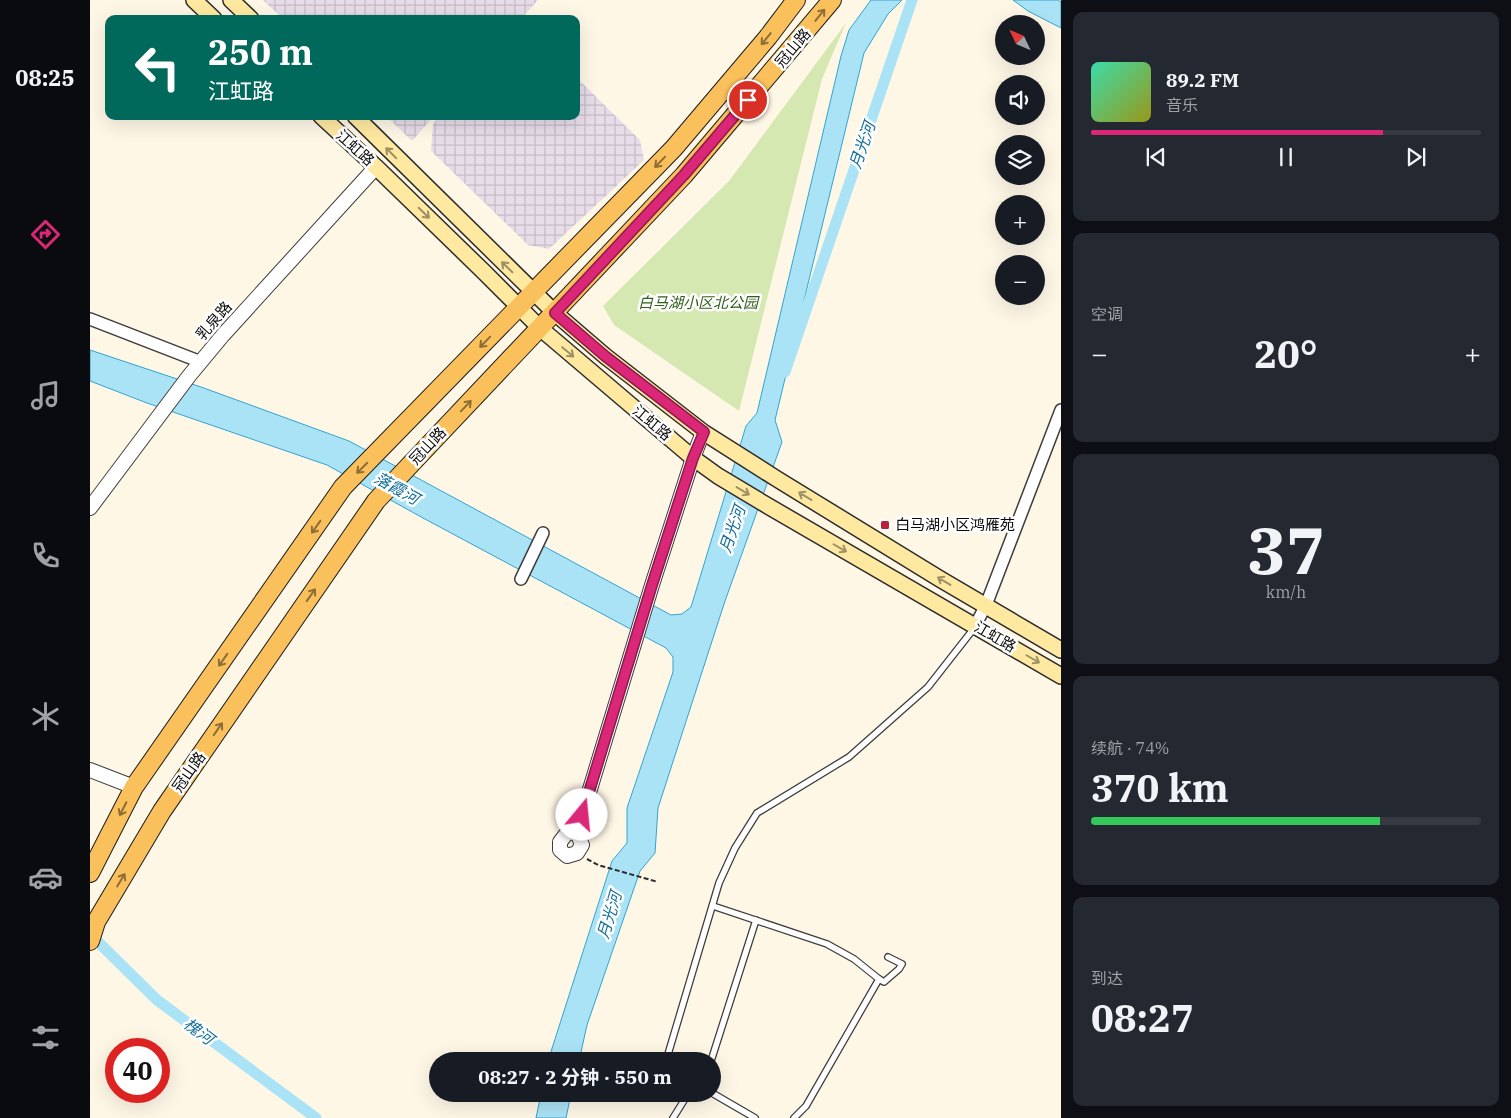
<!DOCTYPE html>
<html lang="zh">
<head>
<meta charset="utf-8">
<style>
	body { margin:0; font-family:"IBM Plex Serif","Noto Sans SC",serif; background:#242831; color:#f1f3f6; height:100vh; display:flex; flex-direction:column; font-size:19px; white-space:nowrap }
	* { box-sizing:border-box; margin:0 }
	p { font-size:16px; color:#9ea1a6 }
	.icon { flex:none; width:28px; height:28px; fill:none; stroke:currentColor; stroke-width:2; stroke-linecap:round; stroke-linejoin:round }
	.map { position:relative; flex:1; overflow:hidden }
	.details { display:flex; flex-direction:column; gap:12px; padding:12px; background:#0d0f14; width:450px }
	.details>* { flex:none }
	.top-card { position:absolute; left:15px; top:15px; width:475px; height:105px; border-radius:10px; box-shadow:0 5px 20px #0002; background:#00695c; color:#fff; overflow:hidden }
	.needle { width:32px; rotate:314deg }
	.fabs { position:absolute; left:905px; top:15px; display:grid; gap:10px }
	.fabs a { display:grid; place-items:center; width:50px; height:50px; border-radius:50%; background:#171b24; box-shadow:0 5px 20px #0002; font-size:25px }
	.speed { position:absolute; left:15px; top:1038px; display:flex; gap:10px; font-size:25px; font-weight:700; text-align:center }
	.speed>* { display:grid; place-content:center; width:65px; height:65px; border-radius:50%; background:#171b24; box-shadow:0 5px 20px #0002; line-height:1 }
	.speed .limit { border:8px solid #d22; background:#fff; color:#111 }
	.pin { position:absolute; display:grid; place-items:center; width:42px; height:42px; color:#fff; margin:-21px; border:2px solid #fff; border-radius:50%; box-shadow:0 1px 5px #0007 }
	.me { position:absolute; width:55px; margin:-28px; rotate:17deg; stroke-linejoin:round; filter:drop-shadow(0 0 4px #0008) }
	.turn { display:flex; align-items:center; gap:18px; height:105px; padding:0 20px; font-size:22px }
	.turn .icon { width:65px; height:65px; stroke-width:2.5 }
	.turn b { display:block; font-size:35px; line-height:42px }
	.big { font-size:38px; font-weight:700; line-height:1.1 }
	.details .widget { flex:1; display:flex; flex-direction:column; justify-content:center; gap:8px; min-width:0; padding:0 18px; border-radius:10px; background:#242831 }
	.details .dial { align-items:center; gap:0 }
	.dial b { font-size:65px; line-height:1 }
	.song { display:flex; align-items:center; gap:15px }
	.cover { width:60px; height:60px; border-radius:8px; background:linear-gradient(135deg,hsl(160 70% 55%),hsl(60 70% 35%)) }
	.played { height:5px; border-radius:2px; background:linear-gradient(90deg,#db2777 75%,#363941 75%) }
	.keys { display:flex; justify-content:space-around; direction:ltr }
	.heat { display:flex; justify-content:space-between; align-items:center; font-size:28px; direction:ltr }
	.charge { height:8px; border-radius:4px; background:linear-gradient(90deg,#34c759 74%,#363941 0) }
	.trip { position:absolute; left:339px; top:1052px; width:292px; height:50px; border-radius:25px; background:#171b24; box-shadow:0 5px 20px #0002; font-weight:700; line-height:50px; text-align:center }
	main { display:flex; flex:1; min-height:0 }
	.menu { display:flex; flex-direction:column; width:90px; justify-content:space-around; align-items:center; background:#090b0e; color:#9ea1a6 }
	.menu .icon { width:35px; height:35px }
	.menu .selected { color:#db2777 }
	.menu b { font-size:22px; color:#f1f3f6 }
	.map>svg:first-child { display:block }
	.industrial { fill:url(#industrial-grid) }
	.park { fill:#d5e8b1 }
	.water { fill:#abe3f6; stroke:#32a3ce }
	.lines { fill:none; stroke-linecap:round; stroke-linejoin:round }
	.canal { stroke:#abe3f6; stroke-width:11 }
	.service-casing { stroke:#3d3d3d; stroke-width:8 }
	.minor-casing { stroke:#3d3d3d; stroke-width:14 }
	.tertiary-casing { stroke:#3d3d3d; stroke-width:16 }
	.secondary-casing { stroke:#2c2c2c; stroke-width:18 }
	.primary-casing { stroke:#1b1b1b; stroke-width:20 }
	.path { stroke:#2c2c2c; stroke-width:2; stroke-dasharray:5 2.5; stroke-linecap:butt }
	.service { stroke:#fff; stroke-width:5.5 }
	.minor { stroke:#fff; stroke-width:11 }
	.tertiary { stroke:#fff; stroke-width:14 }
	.secondary { stroke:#ffe9a1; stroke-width:15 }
	.primary { stroke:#fac05b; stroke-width:18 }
	.oneway { stroke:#8e6e37 }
	.oneway2 { stroke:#9d9065 }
	.route-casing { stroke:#8e194d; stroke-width:12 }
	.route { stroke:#db2777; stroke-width:9 }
	.poi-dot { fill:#ba223c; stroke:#fff; stroke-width:2 }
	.labels { text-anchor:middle; stroke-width:5; stroke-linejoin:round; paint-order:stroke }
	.street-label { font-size:15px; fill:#0a0a0a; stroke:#fff }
	.park-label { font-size:15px; font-style:italic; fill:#32601b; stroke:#fff }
	.poi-label { font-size:15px; fill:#0a0a0a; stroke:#fff; text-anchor:start }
	.water-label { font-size:16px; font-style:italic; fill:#14709b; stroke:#fff }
</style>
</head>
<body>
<main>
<nav class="menu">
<b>08:25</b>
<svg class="icon selected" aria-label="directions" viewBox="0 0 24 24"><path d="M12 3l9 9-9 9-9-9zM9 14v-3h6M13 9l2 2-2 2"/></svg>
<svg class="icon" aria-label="music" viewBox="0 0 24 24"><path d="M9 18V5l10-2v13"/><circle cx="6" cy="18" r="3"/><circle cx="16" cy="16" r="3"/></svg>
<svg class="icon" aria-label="phone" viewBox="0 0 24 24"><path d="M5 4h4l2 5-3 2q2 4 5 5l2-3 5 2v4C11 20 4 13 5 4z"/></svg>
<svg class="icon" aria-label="climate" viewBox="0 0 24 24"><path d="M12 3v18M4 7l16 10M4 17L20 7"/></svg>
<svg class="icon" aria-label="car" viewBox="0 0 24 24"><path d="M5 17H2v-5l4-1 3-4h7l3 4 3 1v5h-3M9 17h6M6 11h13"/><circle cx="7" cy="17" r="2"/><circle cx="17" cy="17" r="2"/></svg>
<svg class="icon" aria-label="filters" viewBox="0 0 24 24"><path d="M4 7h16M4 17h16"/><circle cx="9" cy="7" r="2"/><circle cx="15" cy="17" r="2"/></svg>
</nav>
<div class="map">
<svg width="971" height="1118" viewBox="0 0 971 1118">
	<defs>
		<pattern id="industrial-grid" width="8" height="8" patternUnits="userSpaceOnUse" patternTransform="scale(1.25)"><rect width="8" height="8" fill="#e7dde9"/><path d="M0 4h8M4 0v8" fill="none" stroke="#c5bcc6"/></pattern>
	</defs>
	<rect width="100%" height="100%" fill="#fff7e6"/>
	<g class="industrial">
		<polygon points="173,0 448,0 431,19 193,19"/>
		<polygon points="486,77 550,140 554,160 459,249 438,245 341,151 343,124 349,116 486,116"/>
		<polygon points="296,116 344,116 322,141"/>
	</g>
	<polygon class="park" points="756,23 732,79 649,411 524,325 513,306 639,181"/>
	<g class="water">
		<polygon points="781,0 812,0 798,14 774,53 685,420 692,442 635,601 568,808 565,853 550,871 540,900 497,1025 489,1061 458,1061 522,861 537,843 537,808 583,672 583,657 576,648 333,518 237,465 57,403 0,381 0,350 111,387 259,441 581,615 592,614 601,607 656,426 667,413 751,56 759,30"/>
		<polygon points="923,0 968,0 971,2 971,28 938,11"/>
		<polygon points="451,1094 481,1094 476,1118 446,1118"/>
	</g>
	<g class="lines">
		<g class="canal">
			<polyline points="695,372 822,0"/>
			<polyline points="0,934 67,1000 226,1118"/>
		</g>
		<defs>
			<g id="service">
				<polyline points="623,906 737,944 764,959 789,979"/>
				<polyline points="576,1061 629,883 645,848 667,813 759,757 838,687 885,627"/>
				<polyline points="621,1061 666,920"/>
				<polyline points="622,1093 665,1118"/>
				<polyline points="583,1118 598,1094"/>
				<polyline points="704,1118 716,1106 789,979 794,982 809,969 812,964 798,957"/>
			</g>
			<g id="minor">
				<polyline points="0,319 111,362"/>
				<polyline points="431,579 453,533"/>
				<polyline points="885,626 896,605 971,410"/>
			</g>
			<g id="tertiary">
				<polyline points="0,508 99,376 133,335 286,167"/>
				<polyline points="0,770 44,787"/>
				<polyline points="487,832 492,845 487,853 477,856 470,850 470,842 477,833 487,832 562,585 603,458 613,432"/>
			</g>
			<g id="secondary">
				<polyline points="104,0 124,19"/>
				<polyline points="141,0 161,19"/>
				<polyline points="231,116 286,167 393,271 450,328 603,458 628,476 678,506 971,676"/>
				<polyline points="265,116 465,313 515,356 613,432 687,479 850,579 971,650"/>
			</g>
			<g id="primary">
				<polyline points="0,873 44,787 253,487 584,148 678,37 706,0"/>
				<polyline points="0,941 6,922 72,811 286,501 594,175 742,0"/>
			</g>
		</defs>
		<use href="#service" class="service-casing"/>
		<use href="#minor" class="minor-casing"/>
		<use href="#tertiary" class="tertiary-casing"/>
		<use href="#secondary" class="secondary-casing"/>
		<use href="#primary" class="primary-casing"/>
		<polyline class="path" points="497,859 508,865 568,882"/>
		<use href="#service" class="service"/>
		<use href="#minor" class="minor"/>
		<use href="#tertiary" class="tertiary"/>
		<use href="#secondary" class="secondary"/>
		<use href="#primary" class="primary"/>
	</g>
	<defs><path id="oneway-shaft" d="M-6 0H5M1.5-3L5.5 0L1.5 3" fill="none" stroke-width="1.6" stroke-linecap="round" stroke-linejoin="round" transform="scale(1.25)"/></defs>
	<g class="oneway">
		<use href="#oneway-shaft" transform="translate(730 15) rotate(-51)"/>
		<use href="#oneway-shaft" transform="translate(676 39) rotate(129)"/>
		<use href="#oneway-shaft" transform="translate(570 162) rotate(134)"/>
		<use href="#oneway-shaft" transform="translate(395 342) rotate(134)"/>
		<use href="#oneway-shaft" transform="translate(376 406) rotate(-46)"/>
		<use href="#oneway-shaft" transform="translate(272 468) rotate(135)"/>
		<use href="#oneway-shaft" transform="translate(226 527) rotate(125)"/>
		<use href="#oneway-shaft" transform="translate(221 595) rotate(-55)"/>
		<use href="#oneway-shaft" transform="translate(133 660) rotate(125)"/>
		<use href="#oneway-shaft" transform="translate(128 729) rotate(-55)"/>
		<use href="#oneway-shaft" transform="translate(33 809) rotate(117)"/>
		<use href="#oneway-shaft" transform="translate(31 880) rotate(-59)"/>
	</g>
	<g class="oneway2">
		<use href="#oneway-shaft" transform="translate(301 153) rotate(-135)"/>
		<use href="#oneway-shaft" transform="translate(334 213) rotate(44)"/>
		<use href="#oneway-shaft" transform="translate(417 267) rotate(-136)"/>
		<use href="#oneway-shaft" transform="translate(478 352) rotate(40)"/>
		<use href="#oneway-shaft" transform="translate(653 491) rotate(31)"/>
		<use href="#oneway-shaft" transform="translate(715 496) rotate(-149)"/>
		<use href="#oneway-shaft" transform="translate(750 548) rotate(30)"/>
		<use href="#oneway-shaft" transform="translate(854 581) rotate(-149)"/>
		<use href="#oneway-shaft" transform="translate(943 659) rotate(30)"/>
	</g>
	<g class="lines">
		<defs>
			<polyline id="route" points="492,815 562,585 603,458 614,432 515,356 465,313 594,175 658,100"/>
		</defs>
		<use href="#route" class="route-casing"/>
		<use href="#route" class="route"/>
	</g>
	<rect class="poi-dot" x="790" y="520" width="10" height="10" rx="2.5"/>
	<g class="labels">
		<g class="street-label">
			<text transform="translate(703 48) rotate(-50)" y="5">冠山路</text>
			<text transform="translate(265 148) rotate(42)" y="5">江虹路</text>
			<text transform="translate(124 321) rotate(-49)" y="5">乳泉路</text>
			<text transform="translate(562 423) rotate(40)" y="5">江虹路</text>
			<text transform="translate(338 446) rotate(-47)" y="5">冠山路</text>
			<text transform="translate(905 637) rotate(30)" y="5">江虹路</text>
			<text transform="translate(99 772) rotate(-55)" y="5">冠山路</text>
		</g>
		<g class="park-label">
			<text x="608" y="308">白马湖小区北公园</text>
		</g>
		<g class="poi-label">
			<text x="805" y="530">白马湖小区鸿雁苑</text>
		</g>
		<g class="water-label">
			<text transform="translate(772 145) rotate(-71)" y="6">月光河</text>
			<text transform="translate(307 488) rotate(29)" y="6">落霞河</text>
			<text transform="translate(642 529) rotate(-71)" y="6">月光河</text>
			<text transform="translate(519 915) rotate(-73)" y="6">月光河</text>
			<text transform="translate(109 1031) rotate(37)" y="6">槐河</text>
		</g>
	</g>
</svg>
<div class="fabs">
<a><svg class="needle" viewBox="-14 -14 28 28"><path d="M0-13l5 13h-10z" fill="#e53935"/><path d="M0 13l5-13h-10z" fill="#9ea1a6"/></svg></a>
<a><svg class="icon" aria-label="sound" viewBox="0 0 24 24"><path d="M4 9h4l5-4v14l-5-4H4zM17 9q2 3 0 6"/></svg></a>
<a><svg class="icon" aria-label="layers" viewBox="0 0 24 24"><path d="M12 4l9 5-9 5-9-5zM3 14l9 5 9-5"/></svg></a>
<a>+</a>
<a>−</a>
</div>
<div class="speed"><div class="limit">40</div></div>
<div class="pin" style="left:658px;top:100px;background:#d93025"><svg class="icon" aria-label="arrive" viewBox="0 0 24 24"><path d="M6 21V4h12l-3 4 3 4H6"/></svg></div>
<svg class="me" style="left:492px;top:815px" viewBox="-20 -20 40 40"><circle r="19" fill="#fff"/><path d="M0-13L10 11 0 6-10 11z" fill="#db2777"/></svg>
<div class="trip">08:27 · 2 分钟 · 550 m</div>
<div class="top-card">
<div class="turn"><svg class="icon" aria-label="left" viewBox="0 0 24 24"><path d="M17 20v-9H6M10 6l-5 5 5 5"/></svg><div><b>250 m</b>江虹路</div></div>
</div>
</div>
<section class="details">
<div class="widget">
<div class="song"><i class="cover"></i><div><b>89.2 FM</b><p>音乐</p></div></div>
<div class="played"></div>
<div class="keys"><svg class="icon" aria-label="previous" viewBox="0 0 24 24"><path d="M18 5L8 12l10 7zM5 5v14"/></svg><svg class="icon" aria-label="pause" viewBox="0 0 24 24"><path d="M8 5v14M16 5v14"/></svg><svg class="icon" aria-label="next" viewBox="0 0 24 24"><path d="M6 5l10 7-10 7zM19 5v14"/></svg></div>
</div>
<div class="widget"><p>空调</p>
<div class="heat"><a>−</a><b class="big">20°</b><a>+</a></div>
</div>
<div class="widget dial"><b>37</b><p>km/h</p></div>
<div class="widget"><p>续航 · 74%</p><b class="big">370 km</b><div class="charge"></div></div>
<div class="widget"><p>到达</p><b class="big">08:27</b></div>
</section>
</main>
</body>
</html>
